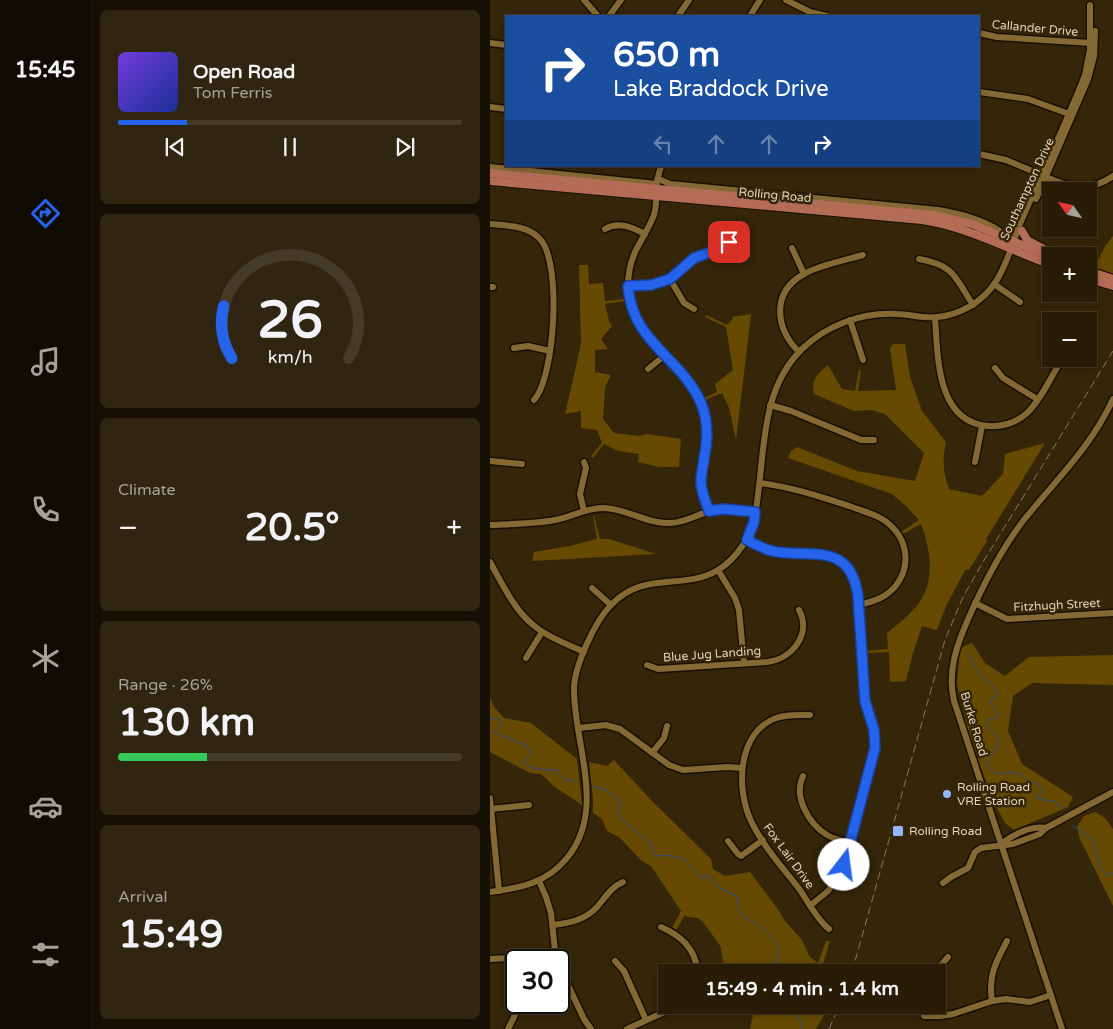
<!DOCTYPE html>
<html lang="en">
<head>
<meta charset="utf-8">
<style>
	body { margin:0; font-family:"Varela Round",sans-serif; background:#302511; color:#f1f3f6; height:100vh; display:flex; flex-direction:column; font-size:19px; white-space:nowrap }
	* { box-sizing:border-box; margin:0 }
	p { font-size:16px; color:#a5a19b }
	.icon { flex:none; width:28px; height:28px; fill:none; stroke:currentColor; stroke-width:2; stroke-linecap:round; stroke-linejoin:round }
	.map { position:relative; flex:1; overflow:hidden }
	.sheet { display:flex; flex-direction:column; gap:10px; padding:10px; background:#160f04; width:400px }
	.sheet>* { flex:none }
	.banner { position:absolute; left:15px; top:15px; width:475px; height:152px; border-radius:0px; box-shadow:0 2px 8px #0003,0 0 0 1px #443a28; background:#1a4fa0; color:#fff; overflow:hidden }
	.needle { width:32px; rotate:304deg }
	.tools { position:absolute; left:552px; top:182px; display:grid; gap:10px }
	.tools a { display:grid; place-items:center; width:55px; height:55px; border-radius:0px; background:#281c07; box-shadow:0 2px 8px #0003,0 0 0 1px #443a28; font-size:25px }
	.speed { position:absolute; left:15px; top:949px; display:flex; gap:10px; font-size:25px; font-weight:700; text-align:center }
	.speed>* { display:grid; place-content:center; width:65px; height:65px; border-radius:50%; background:#281c07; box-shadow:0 2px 8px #0003,0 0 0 1px #443a28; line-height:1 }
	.speed .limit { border:2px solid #111; border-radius:8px; background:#fff; color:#111 }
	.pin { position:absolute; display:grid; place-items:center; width:42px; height:42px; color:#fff; margin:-21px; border-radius:10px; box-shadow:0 2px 8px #0006 }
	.me { position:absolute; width:55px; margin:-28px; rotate:15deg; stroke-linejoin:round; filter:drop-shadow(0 0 4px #0008) }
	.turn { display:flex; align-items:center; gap:18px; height:105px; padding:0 25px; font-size:22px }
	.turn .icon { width:65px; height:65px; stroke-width:2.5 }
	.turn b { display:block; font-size:35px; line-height:42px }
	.lanes { display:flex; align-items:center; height:48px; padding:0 25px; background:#0003; justify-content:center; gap:25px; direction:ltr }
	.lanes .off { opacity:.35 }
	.big { font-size:38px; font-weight:700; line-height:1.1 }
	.sheet .card { flex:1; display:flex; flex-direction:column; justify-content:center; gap:8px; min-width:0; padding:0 18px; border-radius:8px; background:#302511 }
	.sheet .dial { align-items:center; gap:0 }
	.dial svg { height:130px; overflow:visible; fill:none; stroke:#443a28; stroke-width:7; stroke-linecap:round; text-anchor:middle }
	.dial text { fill:#f1f3f6; stroke:none }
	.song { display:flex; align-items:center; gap:15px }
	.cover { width:60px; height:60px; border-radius:8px; background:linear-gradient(135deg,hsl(260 70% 55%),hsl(230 70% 35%)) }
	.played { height:5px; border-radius:2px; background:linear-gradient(90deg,#2563eb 20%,#443a28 20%) }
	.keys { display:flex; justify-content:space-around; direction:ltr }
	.heat { display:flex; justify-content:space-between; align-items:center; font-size:28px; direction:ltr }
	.charge { height:8px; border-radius:4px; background:linear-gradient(90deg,#34c759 26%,#443a28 0) }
	.trip { position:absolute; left:168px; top:964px; width:288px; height:50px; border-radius:0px; background:#281c07; box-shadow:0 2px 8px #0003,0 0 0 1px #443a28; font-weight:700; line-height:50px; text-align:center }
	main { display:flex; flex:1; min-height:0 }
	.menu { display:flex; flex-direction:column; width:90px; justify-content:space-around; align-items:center; background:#100b03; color:#a5a19b }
	.menu .icon { width:35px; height:35px }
	.menu .active { color:#2563eb }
	.menu b { font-size:22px; color:#f1f3f6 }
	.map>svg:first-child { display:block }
	.green { fill:#674a01 }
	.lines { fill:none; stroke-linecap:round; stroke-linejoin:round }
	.stream { stroke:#2b4b8a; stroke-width:1 }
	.minor-casing { stroke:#191002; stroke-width:9 }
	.major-casing { stroke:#191002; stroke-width:10 }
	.minor { stroke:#856934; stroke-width:6 }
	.major { stroke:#b36c56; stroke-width:8 }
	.rail { stroke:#87785c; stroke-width:1; stroke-dasharray:8 4; stroke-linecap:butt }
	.route-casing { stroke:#184099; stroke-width:12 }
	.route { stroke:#2563eb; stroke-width:9 }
	.poi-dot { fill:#92b7fd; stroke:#352609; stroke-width:2 }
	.labels { text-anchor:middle; stroke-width:5; stroke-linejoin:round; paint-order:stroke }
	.street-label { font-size:12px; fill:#e3d4b9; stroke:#352609 }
	.poi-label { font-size:12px; fill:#e3d4b9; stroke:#352609; text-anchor:start }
</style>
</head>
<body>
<main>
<nav class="menu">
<b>15:45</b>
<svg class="icon active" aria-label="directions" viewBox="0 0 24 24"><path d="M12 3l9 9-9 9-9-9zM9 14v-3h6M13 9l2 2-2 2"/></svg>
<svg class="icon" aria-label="music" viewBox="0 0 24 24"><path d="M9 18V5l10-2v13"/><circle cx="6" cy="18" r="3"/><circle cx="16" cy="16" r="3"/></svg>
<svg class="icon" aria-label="phone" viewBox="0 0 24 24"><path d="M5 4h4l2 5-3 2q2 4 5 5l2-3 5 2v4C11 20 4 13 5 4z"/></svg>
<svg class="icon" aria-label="climate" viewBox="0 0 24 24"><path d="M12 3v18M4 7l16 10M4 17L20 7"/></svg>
<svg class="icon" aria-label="car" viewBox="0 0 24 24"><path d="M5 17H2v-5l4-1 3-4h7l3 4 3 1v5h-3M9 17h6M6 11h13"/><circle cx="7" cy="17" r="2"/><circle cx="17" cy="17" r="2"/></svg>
<svg class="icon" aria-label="filters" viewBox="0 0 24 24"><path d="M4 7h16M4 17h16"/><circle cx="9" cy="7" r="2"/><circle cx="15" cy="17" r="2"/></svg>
</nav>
<section class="sheet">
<div class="card">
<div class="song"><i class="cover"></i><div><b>Open Road</b><p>Tom Ferris</p></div></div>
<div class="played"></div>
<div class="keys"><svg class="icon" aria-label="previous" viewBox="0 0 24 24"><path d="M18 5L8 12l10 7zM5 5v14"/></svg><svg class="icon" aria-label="pause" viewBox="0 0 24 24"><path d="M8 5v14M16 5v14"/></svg><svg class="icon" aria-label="next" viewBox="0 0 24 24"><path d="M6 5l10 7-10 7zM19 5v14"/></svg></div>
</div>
<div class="card dial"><svg viewBox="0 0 100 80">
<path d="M14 69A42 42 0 1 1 86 69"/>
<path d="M14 69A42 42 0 0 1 9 37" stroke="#2563eb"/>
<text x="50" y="56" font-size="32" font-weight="700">26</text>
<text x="50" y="72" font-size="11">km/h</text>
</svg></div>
<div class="card"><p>Climate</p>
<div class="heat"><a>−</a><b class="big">20.5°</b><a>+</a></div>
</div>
<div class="card"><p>Range · 26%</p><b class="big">130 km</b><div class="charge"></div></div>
<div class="card"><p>Arrival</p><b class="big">15:49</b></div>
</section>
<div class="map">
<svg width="623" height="1029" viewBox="0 0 623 1029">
	<rect width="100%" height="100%" fill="#352609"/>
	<g class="green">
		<polygon points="623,236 623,274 605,267 615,246"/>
		<polygon points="89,265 98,265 99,284 113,283 115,301 135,299 135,301 115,304 119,321 122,326 111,339 118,349 105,350 105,372 121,375 115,387 113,419 124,433 150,436 157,434 191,439 189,467 169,467 148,462 149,454 128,451 114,444 103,458 101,456 112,443 107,430 91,428 91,411 75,414 91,344"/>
		<polygon points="261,314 246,440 239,408 232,393 215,400 214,398 227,392 225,384 243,370 236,327 215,317 216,315 237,325 243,319 242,317"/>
		<path d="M403 344H415L420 377 432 411 456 442C452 461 453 472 459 489L492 496 513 474 515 454 555 443 496 539 497 541 479 570 476 569 473 574 456 606 447 630 432 626 423 653 416 681 400 682 399 652 377 653 376 651 398 649 397 633C408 624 420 615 429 603 446 579 440 548 431 524L413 534 411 532 429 520 416 506 402 494 298 458 301 451 307 447 367 471 425 481 434 453 395 414 381 410 364 411 324 394C321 380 327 374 338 365L352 389 365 391 369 370H371L368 391 406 390 400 348Z"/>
		<polygon points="103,516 104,516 110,539 119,539 166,554 42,561 44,552 80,546 107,539"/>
		<polygon points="482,643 495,663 515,676 539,657 623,655 623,685 542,683 523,696 518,731 532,764 583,797 578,807 524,830 515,823 503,801 478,731 467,684 470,648"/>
		<polygon points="0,698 4,707 14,718 41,723 87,759 92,805 65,787 51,774 40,773 0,752"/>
		<polygon points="124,760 162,801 221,859 223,869 235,876 260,872 287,908 295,921 312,940 319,956 328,963 336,941 340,941 332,967 347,972 250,972 249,968 234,970 231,947 213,922 208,918 197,917 195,915 186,930 182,928 191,911 161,866 152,861 129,837 117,831 112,819 103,813 103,797 99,762 117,766"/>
		<polygon points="605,812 615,818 623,829 623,906 590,839 587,827 594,816"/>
		<polygon points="261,1005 340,1005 326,1029 260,1029 263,1015"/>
	</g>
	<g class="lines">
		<g class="stream">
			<path d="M477 654C483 659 485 668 490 675 496 682 507 685 507 696L501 699 500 702 508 714 506 718 498 720 497 726 507 736 509 741 505 751 497 761 500 770C512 778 516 770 527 773 533 775 535 780 541 782 542 783 547 783 548 785 551 787 551 789 551 792L547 796V799L564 801 573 808"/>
			<path d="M0 719 8 718 11 725 4 732 37 746 41 754 32 762C41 770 54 770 66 770L75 780 87 781"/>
			<path d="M103 787 116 790 130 800 129 813 131 819 159 842 165 856C175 855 190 855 199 864 204 869 205 874 212 878L215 876 219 877 228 887 248 897C246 920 258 916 272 928 280 935 285 941 290 950L286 960 288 972"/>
			<polyline points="582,825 603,840 606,848 610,868 618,876 623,873"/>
			<polyline points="306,1005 312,1029"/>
		</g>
		<defs>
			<g id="minor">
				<polyline points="94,0 108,16"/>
				<polyline points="296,0 320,12 337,16"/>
				<polyline points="119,16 131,0"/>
				<polyline points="188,16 199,0"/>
				<polyline points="260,16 270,0"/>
				<polyline points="489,33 507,37 601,43"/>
				<polyline points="0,43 16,45"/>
				<polyline points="489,92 538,99 579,114"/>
				<polyline points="0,107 16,109"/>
				<polyline points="489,154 516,160 552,175"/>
				<path d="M171 166C169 174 166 181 166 189 166 198 167 205 164 215 159 228 151 240 145 252 133 280 137 312 156 335 176 359 204 380 214 410 223 439 211 455 211 482 211 492 215 502 219 511"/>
				<polyline points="0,167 167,184"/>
				<path d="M556 177C579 188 601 192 623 176"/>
				<path d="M171 180 180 184 448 210C473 214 499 221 518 237"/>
				<polyline points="599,195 602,214"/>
				<polyline points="546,199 598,79 604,56 605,31"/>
				<path d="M0 224C18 226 37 225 50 239 72 262 65 377 44 400"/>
				<path d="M115 229C129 221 141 227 155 234"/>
				<polyline points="302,248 314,274"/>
				<path d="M429 259C464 265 465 277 483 305"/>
				<polyline points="180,279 194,303 204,309"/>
				<polyline points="504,284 530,302"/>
				<polyline points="138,286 161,285 180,279 204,258 230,249 239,242"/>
				<polyline points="0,287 3,287"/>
				<path d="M445 318C448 356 446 422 498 426 513 427 526 423 537 413 551 400 562 375 572 359"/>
				<polyline points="360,320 373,360"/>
				<polyline points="24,348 38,346 60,351"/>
				<path d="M309 352C285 328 281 292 314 274 329 265 356 260 373 255"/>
				<polyline points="505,368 513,378 547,399"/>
				<polyline points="158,369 174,356"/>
				<polyline points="280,405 301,411 371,440 384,440"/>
				<polyline points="0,461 32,464"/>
				<polyline points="94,462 96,468 90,494 94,511"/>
				<polyline points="485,462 492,426"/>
				<path d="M270 483C302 487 331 497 362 507 375 512 390 515 400 525 414 537 419 556 413 573 405 594 388 601 368 605"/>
				<path d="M0 525C21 524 44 524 65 520 81 517 96 508 113 508 136 508 156 524 180 523 194 523 206 515 220 511 234 507 251 510 265 512"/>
				<path d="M257 540C265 544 273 549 282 550 316 558 354 542 367 588L375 701 384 731V753L352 871 338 891 321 905"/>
				<path d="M0 562C12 583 23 608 42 624 57 637 77 644 94 652"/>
				<polyline points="228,570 245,598 249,610 254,663"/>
				<polyline points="102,588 121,605"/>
				<polyline points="485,603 517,619 623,613"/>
				<polyline points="36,658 52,632"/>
				<path d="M157 665 168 669 277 662C302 659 322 634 309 610"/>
				<path d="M320 715C308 715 297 714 286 718 247 733 246 789 261 821 273 846 293 868 310 890 318 902 328 921 339 929"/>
				<polyline points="89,728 116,725 130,729 179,765 193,770 237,767 252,768"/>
				<polyline points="162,753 174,738 177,726"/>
				<path d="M313 776C303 797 319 824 337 835 344 839 352 841 360 843"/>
				<polyline points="0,798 9,891"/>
				<polyline points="0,809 39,805"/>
				<polyline points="238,841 248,854 251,856 273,840"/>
				<path d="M511 844C523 835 541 825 556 828"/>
				<polyline points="49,881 56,897 61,913 66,960"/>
				<polyline points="453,883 461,877 478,868 485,852 491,848 523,844 550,834 556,828 623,792"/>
				<path d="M0 892C30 888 57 883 77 858 117 809 84 745 84 689 84 667 105 621 121 605 154 570 194 591 228 570 238 564 247 554 253 545 263 533 265 517 267 502 275 449 271 389 312 349 337 325 372 312 407 314 420 314 434 319 447 317 470 315 492 302 505 283 518 264 523 240 532 219 553 171 576 124 595 75L600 49V5"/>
				<path d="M63 925C80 923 95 920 107 907 115 898 121 887 133 882"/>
				<path d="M171 927C192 936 205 949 208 972"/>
				<polyline points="0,959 39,957 65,953"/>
				<polyline points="125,961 134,971 156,1020"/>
				<polyline points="69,966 94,1019 101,1029"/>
				<polyline points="445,972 458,957"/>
				<path d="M502 1001C498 975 506 962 517 941"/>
				<polyline points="436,1005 434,1016 450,1016 463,1014 502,1001 516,999 540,1002 561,995"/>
				<polyline points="18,1029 25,1015"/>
				<polyline points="137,1029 190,1005"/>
				<path d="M572 1029 464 701C457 671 467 644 479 617 494 583 511 550 533 521 565 481 602 446 623 399"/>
			</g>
			<g id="major">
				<polyline points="0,173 443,215 482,224 561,257"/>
				<path d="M0 181 432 220C478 227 518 249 561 265"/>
				<polyline points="532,231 537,240 567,256"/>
				<polyline points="599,271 623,279"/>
				<polyline points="599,279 623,286"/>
			</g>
		</defs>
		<use href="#minor" class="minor-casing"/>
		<use href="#major" class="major-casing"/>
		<use href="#minor" class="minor"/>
		<use href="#major" class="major"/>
		<g class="rail">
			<polyline points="362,972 455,640 473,597 493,562 623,351"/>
			<polyline points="339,1029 350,1005"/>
		</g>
	</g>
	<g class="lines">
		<defs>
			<path id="route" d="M239 242 230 249 204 258 180 279 161 285 138 286C142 343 191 357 211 403 219 422 218 440 214 459 213 467 211 474 211 482 211 492 216 502 219 511L234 509 265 512 264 522 257 540C265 544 273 549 282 551 320 559 360 540 368 596L375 701 384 730 385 748 354 865"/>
		</defs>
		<use href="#route" class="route-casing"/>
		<use href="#route" class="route"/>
	</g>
	<g class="poi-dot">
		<circle cx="457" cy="794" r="5"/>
		<rect x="402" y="825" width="12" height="12" rx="2.5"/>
	</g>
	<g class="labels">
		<g class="street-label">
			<text transform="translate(545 28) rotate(5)" y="4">Callander Drive</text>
			<text transform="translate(537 189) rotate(-65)" y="4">Southampton Drive</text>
			<text transform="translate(285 195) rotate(5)" y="4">Rolling Road</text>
			<text transform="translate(567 605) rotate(-3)" y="4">Fitzhugh Street</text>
			<text transform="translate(222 654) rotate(-4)" y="4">Blue Jug Landing</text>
			<text transform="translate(484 724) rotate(73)" y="4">Burke Road</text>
			<text transform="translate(299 856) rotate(54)" y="4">Fox Lair Drive</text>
		</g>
		<g class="poi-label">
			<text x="467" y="791">Rolling Road<tspan x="467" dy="14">VRE Station</tspan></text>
			<text x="419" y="835">Rolling Road</text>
		</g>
	</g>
</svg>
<div class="tools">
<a><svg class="needle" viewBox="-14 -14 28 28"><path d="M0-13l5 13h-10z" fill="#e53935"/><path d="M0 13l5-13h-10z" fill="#a5a19b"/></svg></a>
<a>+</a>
<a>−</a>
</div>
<div class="speed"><div class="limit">30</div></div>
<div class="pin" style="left:239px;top:242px;background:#d93025"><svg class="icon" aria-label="arrive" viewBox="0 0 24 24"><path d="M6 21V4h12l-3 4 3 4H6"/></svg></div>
<svg class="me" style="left:354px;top:865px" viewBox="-20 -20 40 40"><circle r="19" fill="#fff"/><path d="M0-13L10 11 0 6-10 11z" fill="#2563eb"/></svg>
<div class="trip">15:49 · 4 min · 1.4 km</div>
<div class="banner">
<div class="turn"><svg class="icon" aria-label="right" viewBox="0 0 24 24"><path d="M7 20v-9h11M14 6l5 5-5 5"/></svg><div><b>650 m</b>Lake Braddock Drive</div></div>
<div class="lanes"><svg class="icon off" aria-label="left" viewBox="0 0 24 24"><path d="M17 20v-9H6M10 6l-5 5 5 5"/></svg><svg class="icon off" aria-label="ahead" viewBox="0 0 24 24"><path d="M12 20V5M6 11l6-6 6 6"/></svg><svg class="icon off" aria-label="ahead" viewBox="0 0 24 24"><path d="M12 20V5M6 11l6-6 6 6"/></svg><svg class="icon" aria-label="right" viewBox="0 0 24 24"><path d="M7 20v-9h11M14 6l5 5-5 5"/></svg></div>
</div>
</div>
</main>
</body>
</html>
